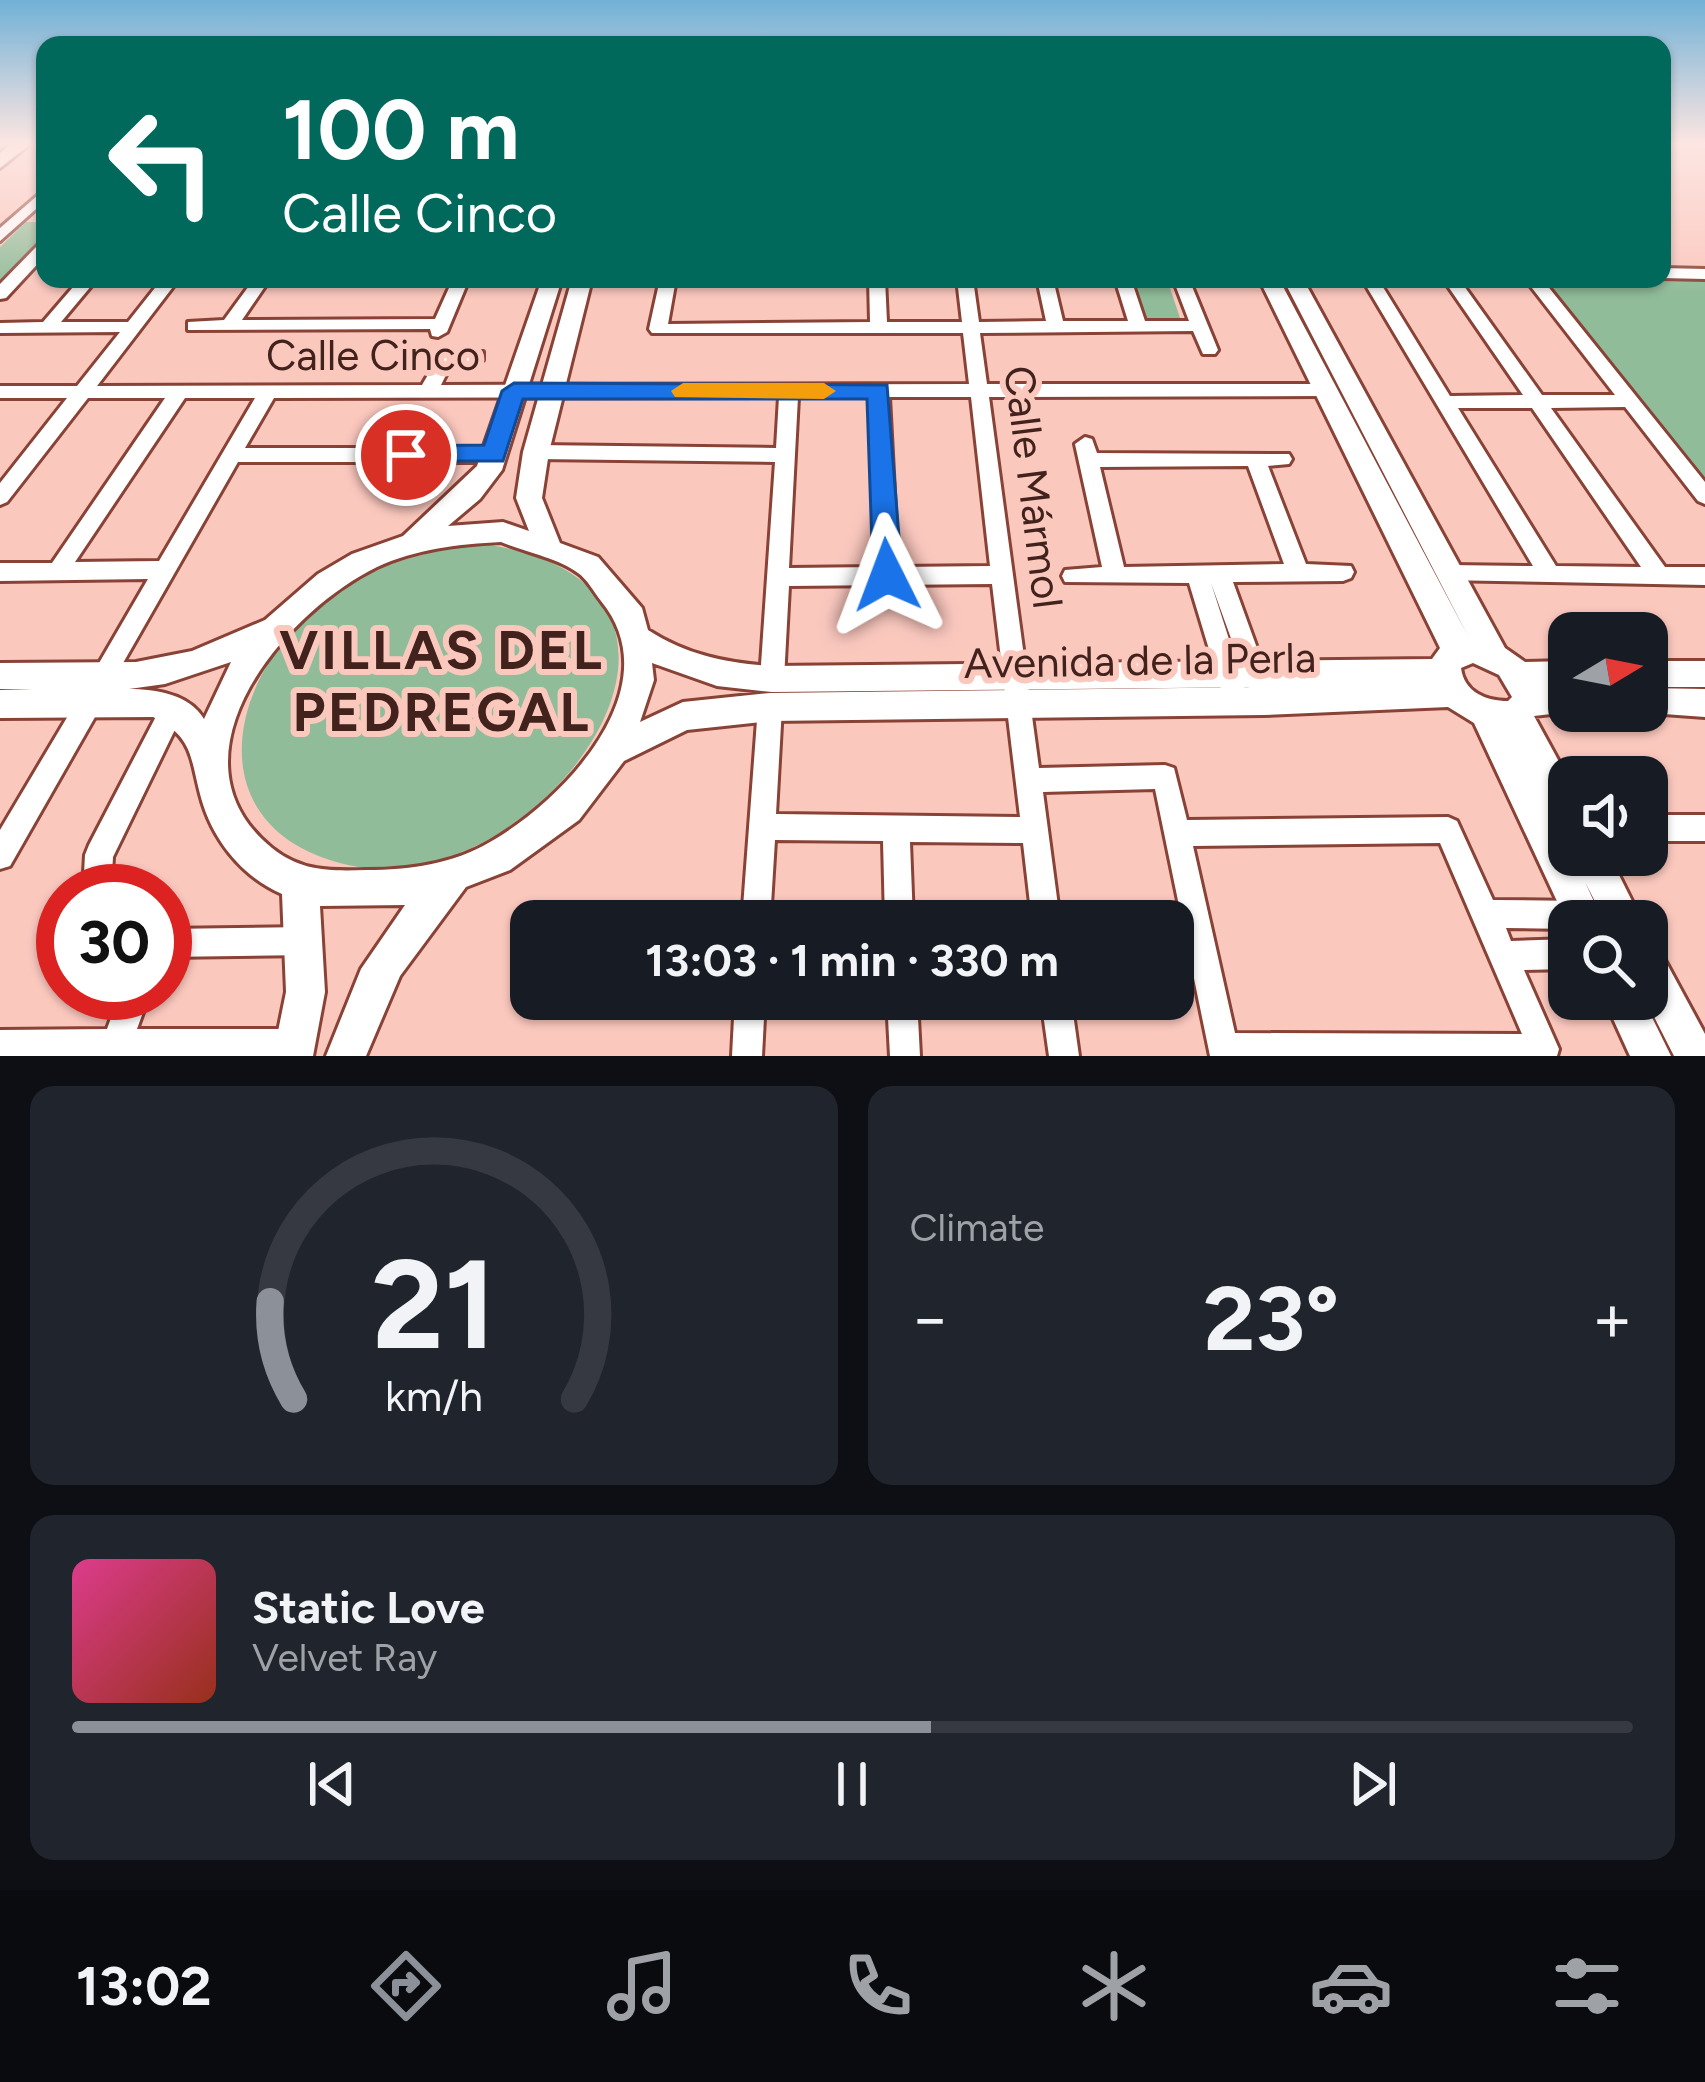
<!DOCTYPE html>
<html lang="en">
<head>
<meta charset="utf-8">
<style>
	body { margin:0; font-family:Figtree,sans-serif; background:#20242c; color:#f1f3f6; height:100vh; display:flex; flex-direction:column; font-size:45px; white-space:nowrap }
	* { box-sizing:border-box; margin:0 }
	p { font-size:39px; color:#9ea1a6 }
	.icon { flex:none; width:66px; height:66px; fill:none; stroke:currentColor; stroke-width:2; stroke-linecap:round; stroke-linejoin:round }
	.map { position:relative; height:1056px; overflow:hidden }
	.details { display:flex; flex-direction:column; gap:30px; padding:30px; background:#0d0f14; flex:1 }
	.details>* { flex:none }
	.hud { position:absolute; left:36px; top:36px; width:1635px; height:252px; border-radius:24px; box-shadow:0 3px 9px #0004; background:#00695c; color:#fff; overflow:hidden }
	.needle { width:78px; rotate:80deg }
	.tools { position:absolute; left:1548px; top:612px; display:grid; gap:24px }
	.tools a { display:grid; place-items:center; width:120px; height:120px; border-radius:24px; background:#171b24; box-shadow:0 3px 9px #0004; font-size:60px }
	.speed { position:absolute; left:36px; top:864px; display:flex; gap:24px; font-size:60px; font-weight:700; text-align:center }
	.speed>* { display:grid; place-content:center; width:156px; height:156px; border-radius:50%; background:#171b24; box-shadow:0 3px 9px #0004; line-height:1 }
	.speed .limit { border:18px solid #d22; background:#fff; color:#111 }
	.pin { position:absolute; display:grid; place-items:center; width:102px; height:102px; color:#fff; margin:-51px; border:6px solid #fff; border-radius:50%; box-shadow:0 3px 12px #0007 }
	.me { position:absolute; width:132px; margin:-66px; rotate:357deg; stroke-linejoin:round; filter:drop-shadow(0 0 9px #0008) }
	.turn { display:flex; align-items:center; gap:42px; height:252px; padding:0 48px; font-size:54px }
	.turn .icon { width:156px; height:156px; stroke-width:2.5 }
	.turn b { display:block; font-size:84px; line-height:102px }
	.big { font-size:90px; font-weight:700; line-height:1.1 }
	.details .tile { flex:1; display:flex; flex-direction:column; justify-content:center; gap:18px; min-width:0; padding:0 42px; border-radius:24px; background:#20242c }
	.details .dial { align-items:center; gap:0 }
	.dial svg { height:312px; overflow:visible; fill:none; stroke:#363941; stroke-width:7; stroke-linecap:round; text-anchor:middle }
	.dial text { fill:#f1f3f6; stroke:none }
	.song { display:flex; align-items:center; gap:36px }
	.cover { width:144px; height:144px; border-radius:18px; background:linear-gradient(135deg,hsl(330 70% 55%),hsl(10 70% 35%)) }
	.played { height:12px; border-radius:6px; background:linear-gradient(90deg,#8c9099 55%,#363941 55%) }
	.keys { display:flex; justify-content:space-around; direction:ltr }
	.heat { display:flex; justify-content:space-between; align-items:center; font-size:66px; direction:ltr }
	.details .tiles { flex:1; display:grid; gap:30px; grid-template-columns:1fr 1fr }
	.tile:last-child { grid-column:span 2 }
	.trip { position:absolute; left:510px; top:900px; width:684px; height:120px; border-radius:24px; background:#171b24; box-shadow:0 3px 9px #0004; font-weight:700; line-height:120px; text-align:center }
	.tabs { display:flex; height:192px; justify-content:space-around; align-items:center; background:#090b0e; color:#9ea1a6 }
	.tabs .icon { width:84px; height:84px }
	.tabs .current { color:#8c9099 }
	.tabs b { font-size:54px; color:#f1f3f6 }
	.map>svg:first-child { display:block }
	.green { fill:#90bc99 }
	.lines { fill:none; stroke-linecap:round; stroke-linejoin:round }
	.minor-casing { stroke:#894236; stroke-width:6 }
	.tertiary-casing { stroke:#894236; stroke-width:6 }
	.minor { fill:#fff; fill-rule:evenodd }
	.tertiary { fill:#fff; fill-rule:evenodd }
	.route { fill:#1a73e8; stroke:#114b97; stroke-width:3 }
	.slow { fill:#f59e0b }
	.labels { text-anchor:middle; stroke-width:12; stroke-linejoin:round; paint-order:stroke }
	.street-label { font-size:42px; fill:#42221d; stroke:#fbc8be }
	.district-label { font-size:54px; font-weight:bold; letter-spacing:3px; fill:#42221d; stroke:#fbc8be }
</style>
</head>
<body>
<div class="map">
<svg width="1705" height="1056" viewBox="0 0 1705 1056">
	<rect width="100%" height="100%" fill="#fbc8be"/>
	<g class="green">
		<polygon points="26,222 45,222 45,238 0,284 0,247"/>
		<polygon points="1130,279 1167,279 1181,321 1143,321"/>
		<polygon points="1705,279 1705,484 1542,281"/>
		<path d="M483 544C773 586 536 908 348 865 203 832 221 690 315 608 363 567 422 551 483 544Z"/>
	</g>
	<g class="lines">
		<defs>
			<g id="minor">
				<polygon points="45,189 45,201 0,241 0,228"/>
				<polygon points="45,242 45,256 6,298 0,299 0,284 39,244"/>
				<polygon points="1662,268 1705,269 1705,279 1662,278"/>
				<path d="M80 279H97L61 322H128L162 279H179L97 386 422 385 439 356 483 352V360L451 365 441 385 969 384 963 333H652L649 329 660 279H676L668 324 870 322 869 279H885L887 322H962L957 279H973L979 322 1046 321 1037 279H1053L1063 321H1128L1115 279H1131L1145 321H1189L1173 279H1189L1218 350 1215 354H1203L1193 331 980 333 987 384H1322L1331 390 1322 396 989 397 1039 768 1165 765 1174 768 1187 820 1448 817 1457 821 1493 900 1582 901 1592 905 1596 915 1594 921H1569V929L1506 928 1511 941 1569 939V969L1524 970 1559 1049 1557 1056H1210L1155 789 1043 792 1060 921H1032L1023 843 910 842 913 921H885L883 841 775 840 770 921H742L758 707 761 699 770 696 779 699 782 707 776 814 1020 817 992 584 789 586 784 679 780 686 772 689 764 686 760 679 775 462 536 459 526 452 536 445 776 448 779 397 274 398 245 448H494L504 455 494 462H238L111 684 103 687 95 684 91 677 95 670 148 579 0 581V563H52L165 398H88L7 502 0 505V483L67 398H0V386H77L120 332 0 333V323L43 322ZM798 397H870L877 567 789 568ZM889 397H971L990 566 898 567ZM185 398H255L159 561 75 562ZM1440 843 1522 1034 1235 1033 1193 846Z"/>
				<polygon points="254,279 270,279 242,320 435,319 453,279 469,279 447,332 438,337 432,336 430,329 188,330 188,322 224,320"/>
				<path d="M1362 279H1378L1450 396 1523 395 1443 279H1459L1542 395H1615L1525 279H1542L1705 482V504L1698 501 1625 407 1551 408 1665 567H1705V585L1441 580 1438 574 1441 568 1449 565 1533 566ZM1458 408H1532L1641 567 1556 566Z"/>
				<path d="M1085 437 1092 439 1097 453 1289 454 1292 459 1289 464 1268 466 1306 564 1351 566 1354 572 1351 578 1343 581 1233 582 1270 684 1266 691 1258 694 1250 691 1211 583 1245 689 1242 696 1233 700 1224 696 1221 689 1189 583 1065 582 1062 576 1065 570 1102 567 1075 444ZM1248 466 1284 564 1124 567 1100 467Z"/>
				<polygon points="90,691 99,694 102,702 99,710 10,866 0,869 0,830 81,694"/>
				<polygon points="172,700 181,703 184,711 113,857 111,891 83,891 85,855 89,845 163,703"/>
				<polygon points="1661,815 1705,815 1705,841 1661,841 1652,837 1648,828 1652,819"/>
				<polygon points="307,927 317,931 321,941 317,951 307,955 165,957 165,929"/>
				<polygon points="120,993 150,993 137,1029 296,1029 307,1033 311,1044 304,1056 0,1056 0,1030 107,1029"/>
				<polygon points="735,999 765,999 762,1056 732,1056"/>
				<polygon points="887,999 917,999 920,1056 890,1056"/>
				<polygon points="1041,999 1071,999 1079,1056 1049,1056"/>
			</g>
			<g id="tertiary">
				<polygon points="10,145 29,145 0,168 0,153"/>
				<path d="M542 279H562L502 470 480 499 448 526 503 522 529 531 516 498 523 452 572 279H592L549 452 542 498 560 543 598 557 642 608 648 630C687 655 726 663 772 666L1432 659 1440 648 1259 279H1279L1469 638 1283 279H1303L1505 648 1525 662 1569 661V711H1577L1534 716 1569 780V830L1557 826 1577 866 1573 855H1609L1642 921H1605L1585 882 1603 921H1569V927L1474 723 1448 707 1264 715 770 721 687 730 624 761 579 820 510 870 466 887 400 976 366 1056H326L361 969 405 905 320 906 325 992 313 1056H273L286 992 282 894C241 876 211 838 200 794 190 756 193 737 153 717L0 718V690H33L0 689V663L136 662 192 651 265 620 318 574 352 554 403 536 477 466ZM501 542C524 552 558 558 578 573 587 579 594 592 601 601 672 687 564 800 490 842 453 864 409 870 367 870 331 871 302 872 272 848 161 758 284 612 377 567 416 549 459 544 501 542ZM231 662 204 719C189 694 156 689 129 689L165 684ZM652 663 717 686 772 692 1266 687 770 693 683 702 640 722 654 680ZM1473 663 1499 675 1512 697 1508 701C1486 701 1464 692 1461 668Z"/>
				<rect x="1647" y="661" width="58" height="26"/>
				<polygon points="1647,688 1705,689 1705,717 1636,712 1647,711"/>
				<polygon points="1647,945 1660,951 1705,1034 1705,1056 1674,1056 1645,999"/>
				<polygon points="1604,999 1643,999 1671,1056 1630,1056"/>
			</g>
		</defs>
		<use href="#minor" class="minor-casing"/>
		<use href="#tertiary" class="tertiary-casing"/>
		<use href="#minor" class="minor"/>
		<use href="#tertiary" class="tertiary"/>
	</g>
	<linearGradient id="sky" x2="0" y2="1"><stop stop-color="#71b1d6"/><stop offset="0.49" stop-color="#fde6e2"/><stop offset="1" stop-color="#fde6e2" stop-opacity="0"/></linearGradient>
	<rect width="1705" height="293" fill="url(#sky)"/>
	<polygon class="route" points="514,383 887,385 902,575 887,586 873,575 867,399 523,399 503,461 397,461 397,448 406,446 484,445 502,391"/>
	<polygon class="slow" points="683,383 824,383 836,391 824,399 675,397 671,391"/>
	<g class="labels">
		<g class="street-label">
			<text x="373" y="370">Calle Cinco</text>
			<text transform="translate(1034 487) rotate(83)" y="15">Calle Mármol</text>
			<text transform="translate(1140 660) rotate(-1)" y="15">Avenida de la Perla</text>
		</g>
		<g class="district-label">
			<text x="442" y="669">VILLAS DEL<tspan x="442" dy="62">PEDREGAL</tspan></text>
		</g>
	</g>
</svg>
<div class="tools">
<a><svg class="needle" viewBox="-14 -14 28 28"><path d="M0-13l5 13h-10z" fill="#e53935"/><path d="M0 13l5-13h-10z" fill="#9ea1a6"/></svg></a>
<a><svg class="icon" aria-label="sound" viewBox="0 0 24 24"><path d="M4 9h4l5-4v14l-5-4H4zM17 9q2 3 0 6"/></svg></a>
<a><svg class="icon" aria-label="search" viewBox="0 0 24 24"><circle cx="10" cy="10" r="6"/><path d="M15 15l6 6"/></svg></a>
</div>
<div class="speed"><div class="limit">30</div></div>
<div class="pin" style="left:406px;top:455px;background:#d93025"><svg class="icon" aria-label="arrive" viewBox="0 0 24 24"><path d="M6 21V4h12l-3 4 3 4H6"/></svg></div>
<svg class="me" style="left:887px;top:575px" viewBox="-20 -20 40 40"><path d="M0-17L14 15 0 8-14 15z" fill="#1a73e8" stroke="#fff" stroke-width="4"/></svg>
<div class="trip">13:03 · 1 min · 330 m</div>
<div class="hud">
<div class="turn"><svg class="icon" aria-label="left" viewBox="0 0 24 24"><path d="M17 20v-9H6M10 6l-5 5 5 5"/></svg><div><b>100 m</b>Calle Cinco</div></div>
</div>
</div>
<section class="details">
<div class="tiles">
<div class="tile dial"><svg viewBox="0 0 100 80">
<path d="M14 69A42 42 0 1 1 86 69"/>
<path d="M14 69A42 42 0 0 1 8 44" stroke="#8c9099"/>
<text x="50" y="56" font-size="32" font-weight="700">21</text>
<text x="50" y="72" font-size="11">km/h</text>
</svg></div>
<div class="tile"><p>Climate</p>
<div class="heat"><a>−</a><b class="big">23°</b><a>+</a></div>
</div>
<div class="tile">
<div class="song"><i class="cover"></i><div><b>Static Love</b><p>Velvet Ray</p></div></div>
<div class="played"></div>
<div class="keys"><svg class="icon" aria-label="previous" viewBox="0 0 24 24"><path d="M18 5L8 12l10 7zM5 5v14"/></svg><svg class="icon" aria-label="pause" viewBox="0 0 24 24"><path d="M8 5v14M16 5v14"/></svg><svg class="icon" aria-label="next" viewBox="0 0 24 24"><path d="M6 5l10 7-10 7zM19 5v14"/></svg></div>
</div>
</div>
</section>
<nav class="tabs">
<b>13:02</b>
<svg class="icon current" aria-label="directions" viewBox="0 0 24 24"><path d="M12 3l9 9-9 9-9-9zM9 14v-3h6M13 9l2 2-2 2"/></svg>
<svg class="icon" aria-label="music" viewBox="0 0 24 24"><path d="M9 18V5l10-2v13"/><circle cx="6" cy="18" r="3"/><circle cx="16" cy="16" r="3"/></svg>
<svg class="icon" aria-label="phone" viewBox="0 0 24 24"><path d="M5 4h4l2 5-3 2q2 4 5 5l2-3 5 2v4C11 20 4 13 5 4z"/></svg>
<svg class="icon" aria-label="climate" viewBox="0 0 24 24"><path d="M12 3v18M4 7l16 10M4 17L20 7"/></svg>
<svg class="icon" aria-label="car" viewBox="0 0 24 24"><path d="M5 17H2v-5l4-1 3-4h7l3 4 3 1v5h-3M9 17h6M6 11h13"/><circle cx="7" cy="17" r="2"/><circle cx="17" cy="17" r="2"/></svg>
<svg class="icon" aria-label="filters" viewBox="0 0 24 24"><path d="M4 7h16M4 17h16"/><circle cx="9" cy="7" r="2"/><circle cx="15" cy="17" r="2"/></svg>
</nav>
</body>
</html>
